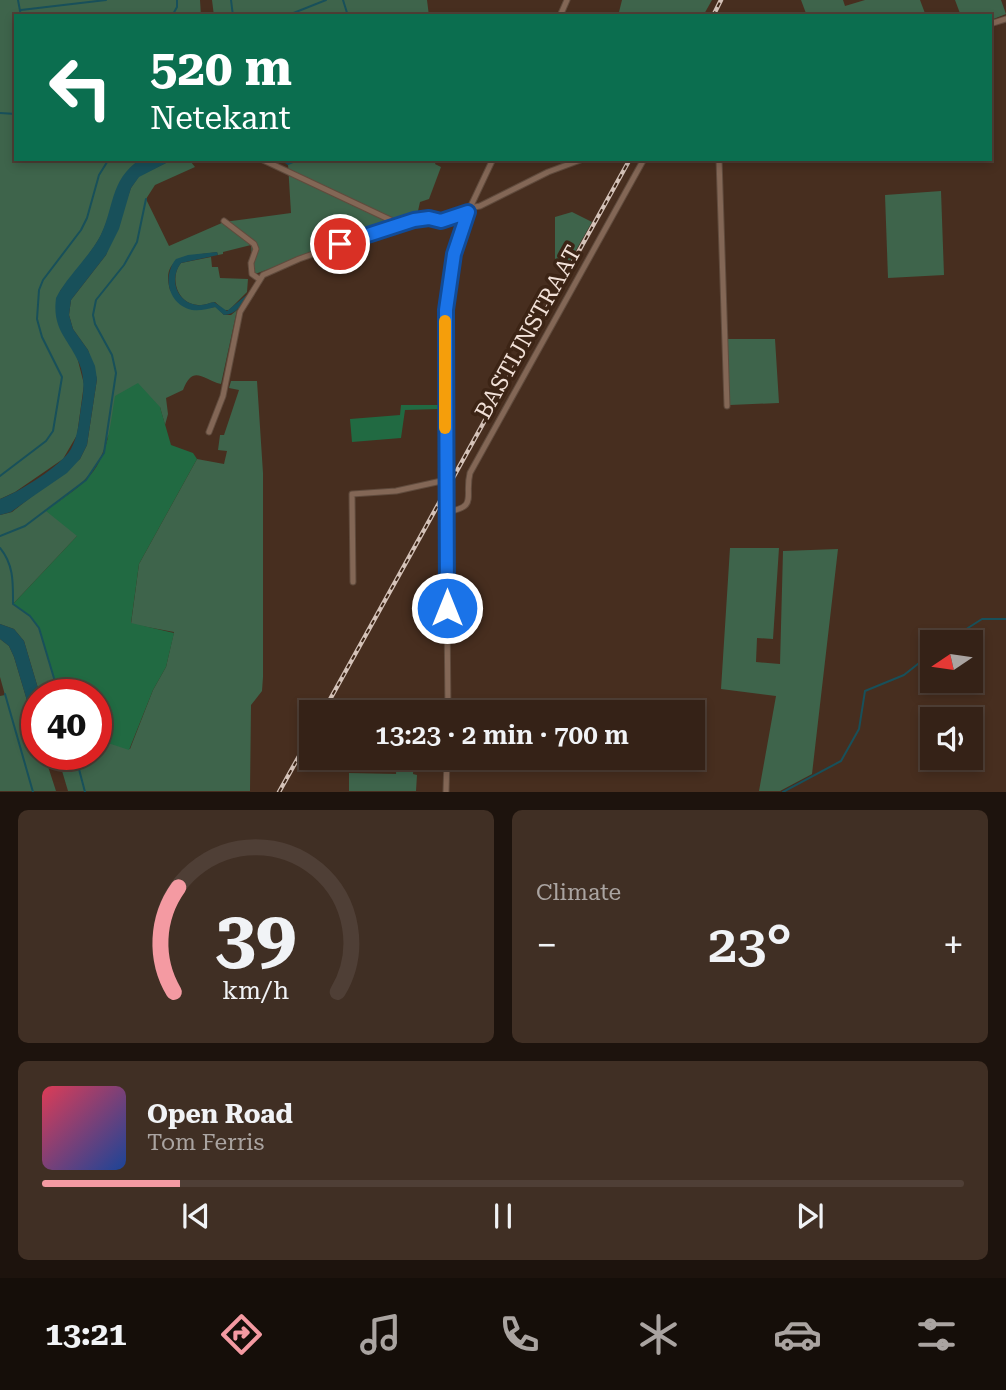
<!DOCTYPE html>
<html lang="en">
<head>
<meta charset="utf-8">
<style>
	body { margin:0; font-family:"Roboto Serif",serif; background:#402f24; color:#f1f3f6; height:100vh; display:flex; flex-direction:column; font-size:26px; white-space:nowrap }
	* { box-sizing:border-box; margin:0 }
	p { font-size:23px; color:#aaa4a1 }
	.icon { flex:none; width:38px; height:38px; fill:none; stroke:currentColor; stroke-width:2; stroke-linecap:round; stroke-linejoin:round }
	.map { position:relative; height:792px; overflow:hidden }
	.side { display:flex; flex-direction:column; gap:18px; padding:18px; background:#1d130d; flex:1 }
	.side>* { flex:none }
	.banner { position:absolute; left:14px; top:14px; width:978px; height:147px; border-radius:0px; box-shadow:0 4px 10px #0003,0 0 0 2px #4f3f36; background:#0b6e4f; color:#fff; overflow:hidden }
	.needle { width:46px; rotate:257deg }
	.tools { position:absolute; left:920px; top:630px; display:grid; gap:14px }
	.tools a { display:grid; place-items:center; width:63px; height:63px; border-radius:0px; background:#352217; box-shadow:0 4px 10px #0003,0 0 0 2px #4f3f36; font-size:35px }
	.speed { position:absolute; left:21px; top:679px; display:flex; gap:14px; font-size:35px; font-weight:700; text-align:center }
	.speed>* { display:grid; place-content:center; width:91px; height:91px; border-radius:50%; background:#352217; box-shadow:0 4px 10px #0003,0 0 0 2px #4f3f36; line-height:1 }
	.speed .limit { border:10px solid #d22; background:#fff; color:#111 }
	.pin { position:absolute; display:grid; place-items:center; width:60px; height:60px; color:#fff; margin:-30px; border:4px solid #fff; border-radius:50%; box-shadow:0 2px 7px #0007 }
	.me { position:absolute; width:77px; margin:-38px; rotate:0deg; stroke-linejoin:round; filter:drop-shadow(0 0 5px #0008) }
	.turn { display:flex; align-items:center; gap:24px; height:147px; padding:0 21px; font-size:32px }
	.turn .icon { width:91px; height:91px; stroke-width:2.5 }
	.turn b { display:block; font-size:49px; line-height:60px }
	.big { font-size:52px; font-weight:600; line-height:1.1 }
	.side .widget { flex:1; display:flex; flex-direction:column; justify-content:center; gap:10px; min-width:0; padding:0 24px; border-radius:10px; background:#402f24 }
	.side .dial { align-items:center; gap:0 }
	.dial svg { height:182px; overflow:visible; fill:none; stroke:#4f3f36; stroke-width:7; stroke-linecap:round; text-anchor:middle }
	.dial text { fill:#f1f3f6; stroke:none }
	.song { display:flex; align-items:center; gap:21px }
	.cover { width:84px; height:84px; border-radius:10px; background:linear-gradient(135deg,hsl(350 70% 55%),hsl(220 70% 35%)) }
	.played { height:7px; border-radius:4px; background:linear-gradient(90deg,#f49aa2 15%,#4f3f36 15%) }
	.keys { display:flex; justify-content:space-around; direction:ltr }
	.heat { display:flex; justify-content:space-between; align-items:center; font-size:38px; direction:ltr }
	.side .tiles { flex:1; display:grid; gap:18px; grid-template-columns:1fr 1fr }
	.widget:last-child { grid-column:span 2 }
	.trip { position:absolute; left:299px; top:700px; width:406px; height:70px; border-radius:0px; background:#352217; box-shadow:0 4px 10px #0003,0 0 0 2px #4f3f36; font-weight:600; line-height:70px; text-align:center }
	.menu { display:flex; height:112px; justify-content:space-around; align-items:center; background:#150e09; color:#aaa4a1 }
	.menu .icon { width:49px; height:49px }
	.menu .current { color:#f49aa2 }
	.menu b { font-size:32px; color:#f1f3f6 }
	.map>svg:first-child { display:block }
	.green { fill:#3e644b }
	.forest { fill:#216a42 }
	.water { fill:#18505a }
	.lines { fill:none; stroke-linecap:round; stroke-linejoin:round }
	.stream { stroke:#18505a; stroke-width:2 }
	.minor-casing { stroke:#604b3d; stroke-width:7 }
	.minor { stroke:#836756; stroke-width:5 }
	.rail-casing { stroke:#d4c2b8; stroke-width:4.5 }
	.rail { stroke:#3c2415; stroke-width:2; stroke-dasharray:5; stroke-linecap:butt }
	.route-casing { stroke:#114b97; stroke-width:18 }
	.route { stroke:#1a73e8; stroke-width:12 }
	.slow { stroke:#f59e0b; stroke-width:12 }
	.labels { text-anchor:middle; stroke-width:7; stroke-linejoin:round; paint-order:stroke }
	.street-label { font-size:23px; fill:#f1e0d7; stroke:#3c2415 }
</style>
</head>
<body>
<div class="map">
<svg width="1006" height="792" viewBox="0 0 1006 792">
	<rect width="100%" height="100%" fill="#472e1f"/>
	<g class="green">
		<path d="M0 0H200L201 16H16V159H141C114 176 114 211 100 237 89 256 74 273 60 291L84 384 77 435 63 459 15 492 0 499Z"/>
		<polygon points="212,0 427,0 429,16 214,16"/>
		<polygon points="622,0 712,0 703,16 618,16"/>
		<polygon points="801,0 843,0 845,6 865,0 920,0 926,16 807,16"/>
		<polygon points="955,0 1001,0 1006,14 991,20 990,16 961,16"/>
		<path d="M174 159H193L191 162 195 167 155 185 146 199 169 246 224 222 291 213 288 164 281 159H437L435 164 441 167 429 199 420 202 418 211 397 218 387 226 255 274 253 271 251 245 223 252V254L218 255 217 252C192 256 160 254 170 290 191 311 187 310 216 307L224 315H231L237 310 221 384C202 379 193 364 183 390L166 398 168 414 165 425 160 407 108 436C99 475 76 488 47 511L78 535 13 604 30 616 39 628 59 695H40L24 641 14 629 0 624V515L12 512 80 459 87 445 97 379 88 350 73 329 69 315 71 300 106 255 131 188 139 176Z"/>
		<polygon points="941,191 944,275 888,278 885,195"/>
		<polygon points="572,212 592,222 567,266 555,259 555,217"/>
		<path d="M211 257 212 267H218L220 278 248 279 247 292 229 310H224L215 302C209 303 203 306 198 305 177 304 169 277 181 263Z"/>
		<polygon points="727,339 775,339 779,403 730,405"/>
		<polygon points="231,381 257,381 263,473 263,677 262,691 251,705 250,791 68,791 57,754 96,754 96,739 130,749 153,690 166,667 174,632 131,624 139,564 197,459 224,464 227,451 218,450 220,435 224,435 239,390 229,388"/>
		<polygon points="730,548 779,548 773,639 757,638 756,662 780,664 783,551 838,549 812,774 780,791 759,791 776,696 721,689"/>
		<polygon points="0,639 9,646 14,657 37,734 37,754 44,754 56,791 0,791 0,696 5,695 0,677"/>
		<polygon points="397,758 414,758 413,774 417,775 416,791 349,791 349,773 396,774"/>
	</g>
	<g class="forest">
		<path d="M138 383 160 407 171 445 193 453 197 459 139 564 131 623 174 633 166 667 153 690 129 750 96 739V695H59L39 628 30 616 13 604 77 536 46 511C59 501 75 491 86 480 109 457 110 425 115 396Z"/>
		<polygon points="401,405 440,405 439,409 405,410 401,438 352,442 350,419 400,415"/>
	</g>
	<g class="water">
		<path d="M141 159H174L139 177 131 188 119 229 106 255 71 300 69 315 73 329 88 350 95 366 97 379 87 445 80 459 67 473 32 497 11 512 0 515V499C19 492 61 466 71 449 78 436 79 421 81 407 84 392 85 377 79 363 68 338 52 330 56 298 67 277 86 260 98 240 115 210 108 180 141 159Z"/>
		<path d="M217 252 218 255 181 263C169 278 176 302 197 305 202 306 209 303 214 302L227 311 249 293C245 303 235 315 224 315L215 307C208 309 200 311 192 310 168 305 162 276 176 259L188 255Z"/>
		<polygon points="0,624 14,629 24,641 40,695 37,695 37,734 14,657 9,646 0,639"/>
	</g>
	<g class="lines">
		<g class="stream">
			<polyline points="18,0 21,16"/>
			<polyline points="231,0 233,16"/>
			<polyline points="343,0 348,16"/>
			<polyline points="21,10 106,0"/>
			<polyline points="172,16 177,7 177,0"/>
			<polyline points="286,16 326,0"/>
			<polyline points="0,113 16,114"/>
			<polyline points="281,159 288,164 300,159"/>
			<polyline points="0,476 46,441 53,431 62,377 42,337 37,319 39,290 43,280 81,230 87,218 99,175 109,159"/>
			<polyline points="0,536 25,526 86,480 104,453 116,373 112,355 95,324 93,315 96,300 124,265 137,242 146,199"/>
			<path d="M0 548C14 565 13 583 13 604L30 616 39 628 59 695"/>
			<polyline points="946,642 982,619 1006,619"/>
			<polyline points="5,694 33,792"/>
			<polyline points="75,754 85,792"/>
			<polyline points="783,792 841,761 859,729 865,691 904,675 933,652"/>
		</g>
		<defs>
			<g id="minor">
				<polyline points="560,16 567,0"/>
				<polyline points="990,24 1006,19"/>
				<polyline points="261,159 399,224"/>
				<polyline points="719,159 727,406"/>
				<polyline points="469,208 480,206 548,172 583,159"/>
				<polyline points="224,221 254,244 256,249 251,263 252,274 259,279"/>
				<polyline points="209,432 223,396 240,312 263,275 299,259 399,224 422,219 441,221 468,212"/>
				<path d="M446 512C479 507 464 497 470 473L644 159"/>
				<polyline points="353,582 352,494 396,491 446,480"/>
				<polyline points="448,712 445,409 447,294 454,254 468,212 493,159"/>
				<polyline points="446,792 447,758"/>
			</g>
		</defs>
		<use href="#minor" class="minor-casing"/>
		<use href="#minor" class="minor"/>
		<defs>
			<g id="rail">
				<polyline points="713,16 721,0"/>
				<polyline points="323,712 630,159"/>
				<polyline points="279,792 312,733"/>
			</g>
		</defs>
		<use href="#rail" class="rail-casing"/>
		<use href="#rail" class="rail"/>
	</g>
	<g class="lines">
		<defs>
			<polyline id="route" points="340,244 414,220 429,218 441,221 468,212 454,254 446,310 447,608"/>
		</defs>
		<use href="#route" class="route-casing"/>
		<use href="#route" class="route"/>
		<polyline class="slow" points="445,321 445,428"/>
	</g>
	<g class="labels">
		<g class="street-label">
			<text transform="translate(528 332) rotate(-61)" y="8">BASTIJNSTRAAT</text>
		</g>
	</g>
</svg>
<div class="tools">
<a><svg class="needle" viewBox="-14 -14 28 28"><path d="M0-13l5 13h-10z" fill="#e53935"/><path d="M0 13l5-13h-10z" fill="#aaa4a1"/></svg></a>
<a><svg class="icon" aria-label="sound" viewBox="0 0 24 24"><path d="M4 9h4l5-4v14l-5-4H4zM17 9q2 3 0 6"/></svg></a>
</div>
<div class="speed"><div class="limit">40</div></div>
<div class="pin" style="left:340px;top:244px;background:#d93025"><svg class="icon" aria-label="arrive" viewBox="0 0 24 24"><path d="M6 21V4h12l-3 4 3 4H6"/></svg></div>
<svg class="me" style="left:447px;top:608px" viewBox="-20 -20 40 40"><circle r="17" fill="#1a73e8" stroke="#fff" stroke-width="3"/><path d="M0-11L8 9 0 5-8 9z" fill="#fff"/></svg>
<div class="trip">13:23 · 2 min · 700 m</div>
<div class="banner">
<div class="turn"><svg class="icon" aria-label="left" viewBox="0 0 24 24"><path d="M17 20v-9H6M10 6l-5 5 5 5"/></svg><div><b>520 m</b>Netekant</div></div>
</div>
</div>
<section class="side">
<div class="tiles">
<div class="widget dial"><svg viewBox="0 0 100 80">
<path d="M14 69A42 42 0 1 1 86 69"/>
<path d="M14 69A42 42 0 0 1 16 23" stroke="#f49aa2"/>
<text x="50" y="56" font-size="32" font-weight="700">39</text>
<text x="50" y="72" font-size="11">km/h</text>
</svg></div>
<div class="widget"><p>Climate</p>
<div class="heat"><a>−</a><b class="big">23°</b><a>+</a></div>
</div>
<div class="widget">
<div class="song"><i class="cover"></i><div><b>Open Road</b><p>Tom Ferris</p></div></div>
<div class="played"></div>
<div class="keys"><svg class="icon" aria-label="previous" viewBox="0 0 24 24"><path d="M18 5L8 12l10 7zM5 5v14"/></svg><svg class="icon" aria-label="pause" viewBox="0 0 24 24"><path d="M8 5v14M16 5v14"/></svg><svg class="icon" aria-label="next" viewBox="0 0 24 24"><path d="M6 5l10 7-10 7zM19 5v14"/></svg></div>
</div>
</div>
</section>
<nav class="menu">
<b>13:21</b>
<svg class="icon current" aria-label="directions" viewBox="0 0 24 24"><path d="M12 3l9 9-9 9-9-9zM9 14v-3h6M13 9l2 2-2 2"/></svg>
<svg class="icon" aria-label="music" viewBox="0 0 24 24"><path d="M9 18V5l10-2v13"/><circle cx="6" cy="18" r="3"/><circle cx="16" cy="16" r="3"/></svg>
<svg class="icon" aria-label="phone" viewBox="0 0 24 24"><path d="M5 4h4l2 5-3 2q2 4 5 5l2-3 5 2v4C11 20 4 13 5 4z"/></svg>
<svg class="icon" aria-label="climate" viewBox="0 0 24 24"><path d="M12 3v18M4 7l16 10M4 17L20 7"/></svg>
<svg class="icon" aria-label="car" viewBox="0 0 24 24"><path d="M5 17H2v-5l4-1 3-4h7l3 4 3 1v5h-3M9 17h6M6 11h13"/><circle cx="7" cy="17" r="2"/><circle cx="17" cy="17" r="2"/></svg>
<svg class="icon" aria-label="filters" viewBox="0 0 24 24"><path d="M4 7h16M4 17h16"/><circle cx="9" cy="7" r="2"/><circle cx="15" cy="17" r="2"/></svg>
</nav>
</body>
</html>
